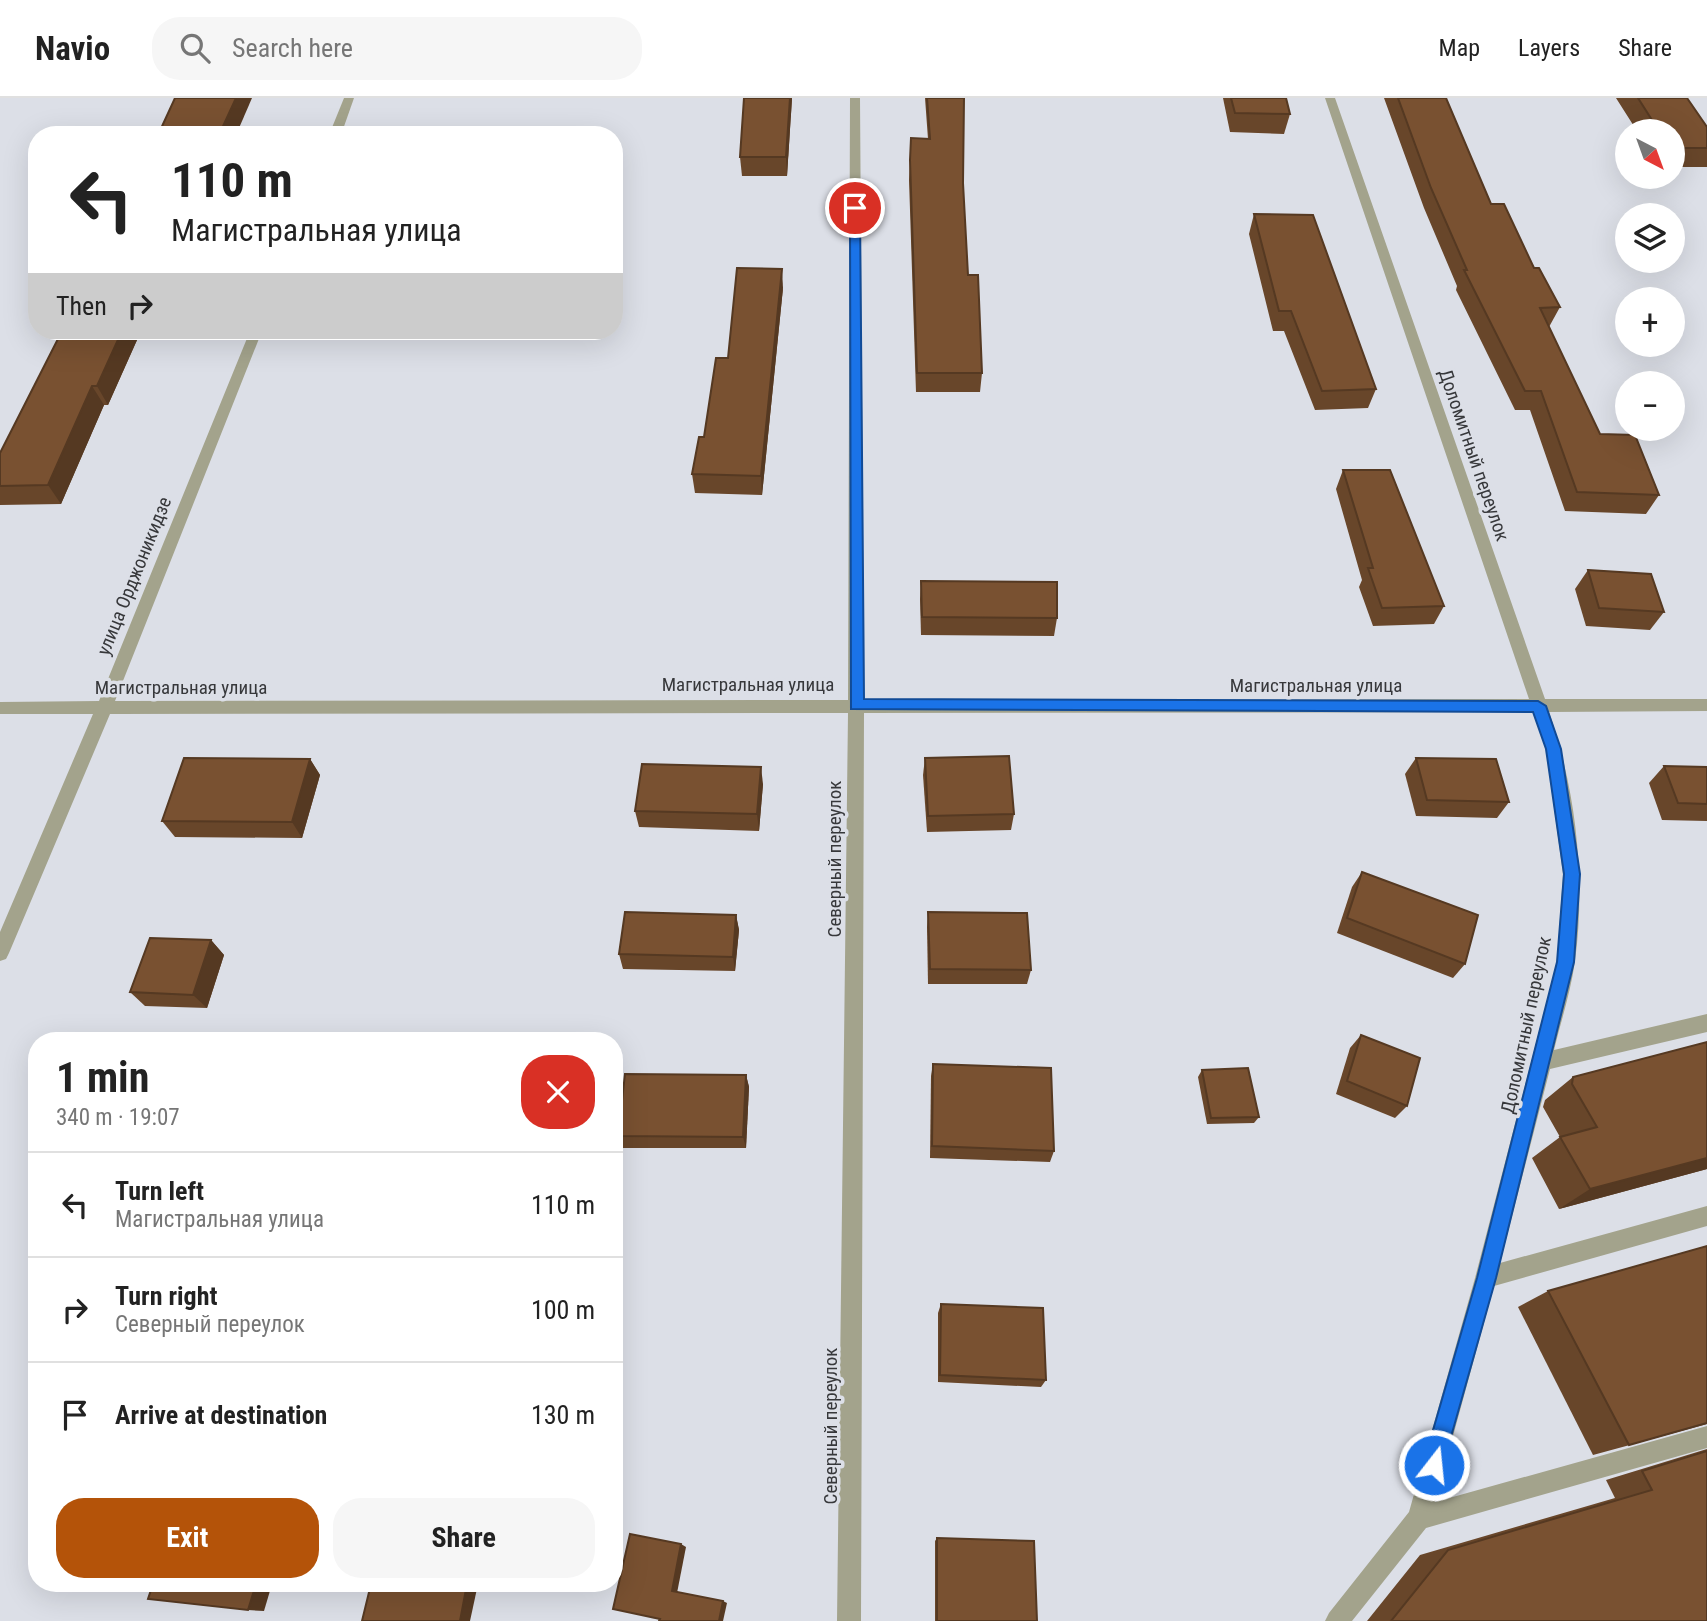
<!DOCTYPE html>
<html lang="en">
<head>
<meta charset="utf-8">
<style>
	:root { --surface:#fff; --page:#f6f6f6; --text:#222; --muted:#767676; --line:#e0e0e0; --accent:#b45309 }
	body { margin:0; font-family:"Roboto Condensed",sans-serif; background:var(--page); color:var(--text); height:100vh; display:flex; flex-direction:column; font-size:26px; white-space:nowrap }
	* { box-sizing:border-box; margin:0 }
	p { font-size:23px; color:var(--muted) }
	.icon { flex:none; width:38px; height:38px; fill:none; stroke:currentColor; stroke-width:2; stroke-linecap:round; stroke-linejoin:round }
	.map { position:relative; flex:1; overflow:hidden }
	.drawer { position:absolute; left:28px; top:934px; width:595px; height:560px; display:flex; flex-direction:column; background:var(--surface); border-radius:28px; box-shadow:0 7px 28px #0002 }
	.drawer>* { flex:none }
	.guide { position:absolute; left:28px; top:28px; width:595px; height:214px; border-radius:28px; box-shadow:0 7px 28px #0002; background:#fff; color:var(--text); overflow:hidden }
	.needle { width:46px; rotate:139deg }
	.tools { position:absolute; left:1615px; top:21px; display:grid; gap:14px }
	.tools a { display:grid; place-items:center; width:70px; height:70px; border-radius:50%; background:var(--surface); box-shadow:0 7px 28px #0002; font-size:35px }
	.pin { position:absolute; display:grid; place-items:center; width:60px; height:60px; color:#fff; margin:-30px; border:4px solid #fff; border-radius:50%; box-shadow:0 2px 7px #0007 }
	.me { position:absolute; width:77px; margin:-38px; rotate:16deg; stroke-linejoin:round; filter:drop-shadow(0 0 5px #0008) }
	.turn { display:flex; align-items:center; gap:24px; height:147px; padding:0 28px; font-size:32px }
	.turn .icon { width:91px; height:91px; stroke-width:2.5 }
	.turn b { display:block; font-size:49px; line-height:60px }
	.then { display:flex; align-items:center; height:66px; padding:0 28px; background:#0003; gap:14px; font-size:26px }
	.round { display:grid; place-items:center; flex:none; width:74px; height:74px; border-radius:28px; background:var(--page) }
	.head { display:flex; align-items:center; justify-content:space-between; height:119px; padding:0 28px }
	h1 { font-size:42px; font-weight:700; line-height:52px }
	.cta { display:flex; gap:14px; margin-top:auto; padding:14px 28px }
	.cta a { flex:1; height:80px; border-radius:28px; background:var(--accent); color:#fff; font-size:28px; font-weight:700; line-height:80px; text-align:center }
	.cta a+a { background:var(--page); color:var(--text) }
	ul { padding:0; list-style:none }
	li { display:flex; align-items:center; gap:21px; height:105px; padding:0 28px; border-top:2px solid var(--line) }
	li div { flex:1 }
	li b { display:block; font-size:26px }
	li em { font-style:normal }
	header { display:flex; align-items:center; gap:42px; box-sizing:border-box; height:98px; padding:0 35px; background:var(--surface); border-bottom:2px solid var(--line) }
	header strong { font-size:33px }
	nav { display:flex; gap:38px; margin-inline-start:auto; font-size:24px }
	.search { width:490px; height:63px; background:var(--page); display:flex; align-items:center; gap:18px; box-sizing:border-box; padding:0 24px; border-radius:28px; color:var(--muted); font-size:26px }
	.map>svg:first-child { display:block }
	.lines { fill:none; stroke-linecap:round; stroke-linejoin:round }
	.minor { fill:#a3a38c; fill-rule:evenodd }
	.wall { fill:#68462a }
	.shaded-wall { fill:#553922 }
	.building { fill:#795131; stroke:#553922; stroke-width:2 }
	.route { fill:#1a73e8; stroke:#114b97; stroke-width:2 }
	.labels { text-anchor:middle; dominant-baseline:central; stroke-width:7; stroke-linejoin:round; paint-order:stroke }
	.street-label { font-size:19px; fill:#37383b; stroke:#dcdfe7 }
</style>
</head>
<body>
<header>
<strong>Navio</strong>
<div class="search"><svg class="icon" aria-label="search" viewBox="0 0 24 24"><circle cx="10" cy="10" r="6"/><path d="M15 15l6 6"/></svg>Search here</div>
<nav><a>Map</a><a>Layers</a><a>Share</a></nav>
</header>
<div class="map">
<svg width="1707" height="1523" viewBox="0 0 1707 1523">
	<rect width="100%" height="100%" fill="#dcdfe7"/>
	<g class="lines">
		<g class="minor">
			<polygon points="344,0 354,0 341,37 329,37"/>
			<path d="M 850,0 L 860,0 L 864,602 L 1529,601 L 1325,0 L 1335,0 L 1545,601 L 1707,601 L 1707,613 L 1549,614 C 1576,692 1586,781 1575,863 C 1571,893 1561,923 1554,952 L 1707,916 L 1707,934 L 1550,971 L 1500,1165 L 1707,1108 L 1707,1128 L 1494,1188 L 1435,1404 L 1707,1328 L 1707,1350 L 1426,1430 L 1352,1523 L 1325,1523 L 1329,1515 L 1409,1414 L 1475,1180 L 1557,864 L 1563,776 L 1546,651 L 1533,614 L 864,615 L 861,1523 L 837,1523 L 848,615 L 110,616 L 9,855 L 6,861 L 0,863 L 0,834 L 93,616 L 0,616 L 0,604 L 99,603 L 250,233 L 262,233 L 115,603 L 848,602 Z"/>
		</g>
	</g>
	<g class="wall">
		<polygon points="792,0 787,78 742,78 740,59"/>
		<polygon points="925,0 964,0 963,85 968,177 982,275 980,294 916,294 909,82 911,40 928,41"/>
		<polygon points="1223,0 1286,0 1290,16 1284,36 1230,34"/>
		<polygon points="1384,0 1446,0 1491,106 1560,209 1549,229 1600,336 1659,397 1646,416 1565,413 1530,312 1515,312 1456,192 1457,188 1424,110"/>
		<polygon points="1616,0 1687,0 1707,29 1707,69 1673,69 1673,33 1637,33"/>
		<polygon points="1254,116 1376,291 1368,310 1315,312 1284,233 1273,233 1249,136"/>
		<polygon points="783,190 762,397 695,395 692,376 704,339"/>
		<polygon points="62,233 141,233 108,307 104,307 61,406 0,407 0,355"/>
		<polygon points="1343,372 1444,508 1434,526 1373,528 1359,489 1362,482 1336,391"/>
		<polygon points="1588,472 1664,514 1650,532 1586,528 1575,491"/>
		<polygon points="921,483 1057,520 1054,538 921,537 920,501"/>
		<polygon points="925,660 1014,716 1011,732 927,734 923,677"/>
		<polygon points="1416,660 1509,704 1497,720 1416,718 1405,676"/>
		<polygon points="310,661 320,677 302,740 175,739 162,723"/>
		<polygon points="1664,668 1707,669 1707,723 1662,722 1649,685"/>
		<polygon points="763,686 759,733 639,729 635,713"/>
		<polygon points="1362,774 1465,866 1453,880 1337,835 1352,789"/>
		<polygon points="928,814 1031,872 1027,886 928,886 927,829"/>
		<polygon points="736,817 739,832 735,873 623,871 619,856"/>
		<polygon points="211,842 224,857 207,910 145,908 130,894"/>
		<polygon points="1361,937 1407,1008 1395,1020 1336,996 1350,950"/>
		<polygon points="933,966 1054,1053 1050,1064 930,1060 931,978"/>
		<polygon points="1202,972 1259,1019 1254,1025 1207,1026 1198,979"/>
		<polygon points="746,977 749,989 746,1050 623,1050 618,1038"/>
		<polygon points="1573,979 1707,1071 1559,1111 1532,1060 1560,1039 1543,1009 1545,1002"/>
		<polygon points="1707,1148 1707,1326 1593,1357 1518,1209 1548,1193"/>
		<polygon points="941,1206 1046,1282 1041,1289 938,1284 938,1215"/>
		<polygon points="1707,1351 1707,1523 1367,1523 1420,1457 1615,1400 1606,1382"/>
		<polygon points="937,1440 1037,1523 935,1523 935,1443"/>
	</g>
	<g class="shaded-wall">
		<polygon points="236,0 252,0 236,37 219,37"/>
		<polygon points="790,0 792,0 787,78 786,59"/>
		<polygon points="782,171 783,190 762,397 761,378"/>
		<polygon points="122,233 141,233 108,307 97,288"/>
		<polygon points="92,288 104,307 61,406 48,387"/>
		<polygon points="310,661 320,677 302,740 292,724"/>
		<polygon points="761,669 763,686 759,733 757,716"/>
		<polygon points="736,817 739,832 735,873 733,859"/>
		<polygon points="211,842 224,857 207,910 193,897"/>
		<polygon points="746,977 749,989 746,1050 743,1039"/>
		<polygon points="1707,1060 1707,1071 1559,1111 1590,1091"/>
		<polygon points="681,1446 686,1449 677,1495 672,1493"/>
		<polygon points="256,1486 272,1486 264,1513 248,1512"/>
		<polygon points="467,1486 478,1486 470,1523 460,1523"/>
		<polygon points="723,1503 727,1505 723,1523 719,1523"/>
	</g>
	<g class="building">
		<polygon points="175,0 236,0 219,37 158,37"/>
		<polygon points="744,0 790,0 786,59 740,59"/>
		<polygon points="927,0 964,0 963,85 968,177 978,177 982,275 917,275 910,62 911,40 930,41"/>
		<polygon points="1231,0 1286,0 1290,16 1235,15"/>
		<polygon points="1398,0 1446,0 1491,106 1504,106 1534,170 1539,170 1560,209 1540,210 1600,336 1635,337 1659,397 1577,394 1541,293 1525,293 1464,172 1467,172 1431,90"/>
		<polygon points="1638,0 1687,0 1707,29 1707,50 1673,50 1673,33 1659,33"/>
		<polygon points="1254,116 1313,117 1376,291 1322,293 1291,213 1279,213"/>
		<polygon points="737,170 782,171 761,378 692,376 699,339 704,339 716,260 728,260"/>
		<polygon points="62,233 122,233 97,288 92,288 48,387 0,388 0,355"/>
		<polygon points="1343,372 1390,372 1444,508 1382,510 1368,470 1373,470"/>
		<polygon points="1588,472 1651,476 1664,514 1599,510"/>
		<polygon points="921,483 1057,484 1057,520 922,519"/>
		<polygon points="1009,658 1014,716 928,718 925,660"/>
		<polygon points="184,660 310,661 292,724 162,723"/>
		<polygon points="1416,660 1496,661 1509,704 1427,702"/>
		<polygon points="642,666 761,669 757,716 635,713"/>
		<polygon points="1664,668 1707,669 1707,706 1678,705"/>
		<polygon points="1362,774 1478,817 1465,866 1347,820"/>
		<polygon points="625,814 736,817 733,859 619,856"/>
		<polygon points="928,814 1027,815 1031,872 930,871"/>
		<polygon points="150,840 211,842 193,897 130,894"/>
		<polygon points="1361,937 1420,960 1407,1008 1347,983"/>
		<polygon points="1707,944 1707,1060 1590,1091 1560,1039 1597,1029 1572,986 1573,979"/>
		<polygon points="933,966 1051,970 1054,1053 932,1048"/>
		<polygon points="1248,970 1259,1019 1211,1020 1202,972"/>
		<polygon points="625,976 746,977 743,1039 618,1038"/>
		<polygon points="1707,1148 1707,1325 1629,1347 1548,1193"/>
		<polygon points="941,1206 1043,1210 1046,1282 940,1277"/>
		<polygon points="1707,1353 1707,1523 1391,1523 1448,1452 1652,1392 1642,1373"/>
		<polygon points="630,1436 681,1446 672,1493 723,1503 719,1523 659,1523 660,1521 613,1511"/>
		<polygon points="937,1440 1034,1443 1037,1523 937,1523"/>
		<polygon points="153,1486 256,1486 248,1512 148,1501"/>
		<polygon points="371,1486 467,1486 460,1523 362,1523"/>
	</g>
	<polygon class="route" points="855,107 860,110 864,601 1538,603 1546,608 1561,651 1580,776 1574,864 1496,1180 1441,1374 1434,1377 1426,1374 1423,1367 1477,1180 1557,864 1564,776 1546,651 1533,614 851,611 850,110"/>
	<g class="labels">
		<g class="street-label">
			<text transform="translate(1474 357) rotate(71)">Доломитный переулок</text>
			<text transform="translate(134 478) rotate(-68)">улица Орджоникидзе</text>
			<text x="748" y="586">Магистральная улица</text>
			<text x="1316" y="587">Магистральная улица</text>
			<text x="181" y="589">Магистральная улица</text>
			<text transform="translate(834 761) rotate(-90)">Северный переулок</text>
			<text transform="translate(1526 927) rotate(-78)">Доломитный переулок</text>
			<text transform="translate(830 1328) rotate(-90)">Северный переулок</text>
		</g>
	</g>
</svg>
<div class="tools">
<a><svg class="needle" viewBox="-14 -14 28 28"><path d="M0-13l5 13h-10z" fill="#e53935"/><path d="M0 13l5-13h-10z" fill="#767676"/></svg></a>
<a><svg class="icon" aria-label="layers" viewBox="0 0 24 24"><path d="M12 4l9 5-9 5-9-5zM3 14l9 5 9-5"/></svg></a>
<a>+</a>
<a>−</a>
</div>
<div class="pin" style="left:855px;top:110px;background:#d93025"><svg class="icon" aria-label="arrive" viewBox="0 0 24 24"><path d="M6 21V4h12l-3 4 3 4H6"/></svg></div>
<svg class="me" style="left:1434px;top:1367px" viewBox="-20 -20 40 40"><circle r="17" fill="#1a73e8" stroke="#fff" stroke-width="3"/><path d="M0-11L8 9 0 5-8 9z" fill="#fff"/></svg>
<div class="guide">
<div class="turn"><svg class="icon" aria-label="left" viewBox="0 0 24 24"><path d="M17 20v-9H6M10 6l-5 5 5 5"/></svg><div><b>110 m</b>Магистральная улица</div></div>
<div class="then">Then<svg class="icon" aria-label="right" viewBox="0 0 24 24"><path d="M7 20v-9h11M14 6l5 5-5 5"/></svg></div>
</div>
<section class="drawer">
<div class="head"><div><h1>1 min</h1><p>340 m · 19:07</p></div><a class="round" style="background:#d93025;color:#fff"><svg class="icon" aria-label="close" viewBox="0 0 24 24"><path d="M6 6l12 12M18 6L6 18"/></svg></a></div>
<ul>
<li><svg class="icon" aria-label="left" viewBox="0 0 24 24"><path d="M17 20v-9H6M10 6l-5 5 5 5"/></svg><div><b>Turn left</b><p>Магистральная улица</p></div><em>110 m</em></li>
<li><svg class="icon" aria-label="right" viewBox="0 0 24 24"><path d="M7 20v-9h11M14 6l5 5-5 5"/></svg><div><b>Turn right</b><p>Северный переулок</p></div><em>100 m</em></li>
<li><svg class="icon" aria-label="arrive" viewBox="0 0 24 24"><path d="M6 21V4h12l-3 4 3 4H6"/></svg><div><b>Arrive at destination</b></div><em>130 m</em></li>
</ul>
<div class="cta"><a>Exit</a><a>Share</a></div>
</section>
</div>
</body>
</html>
